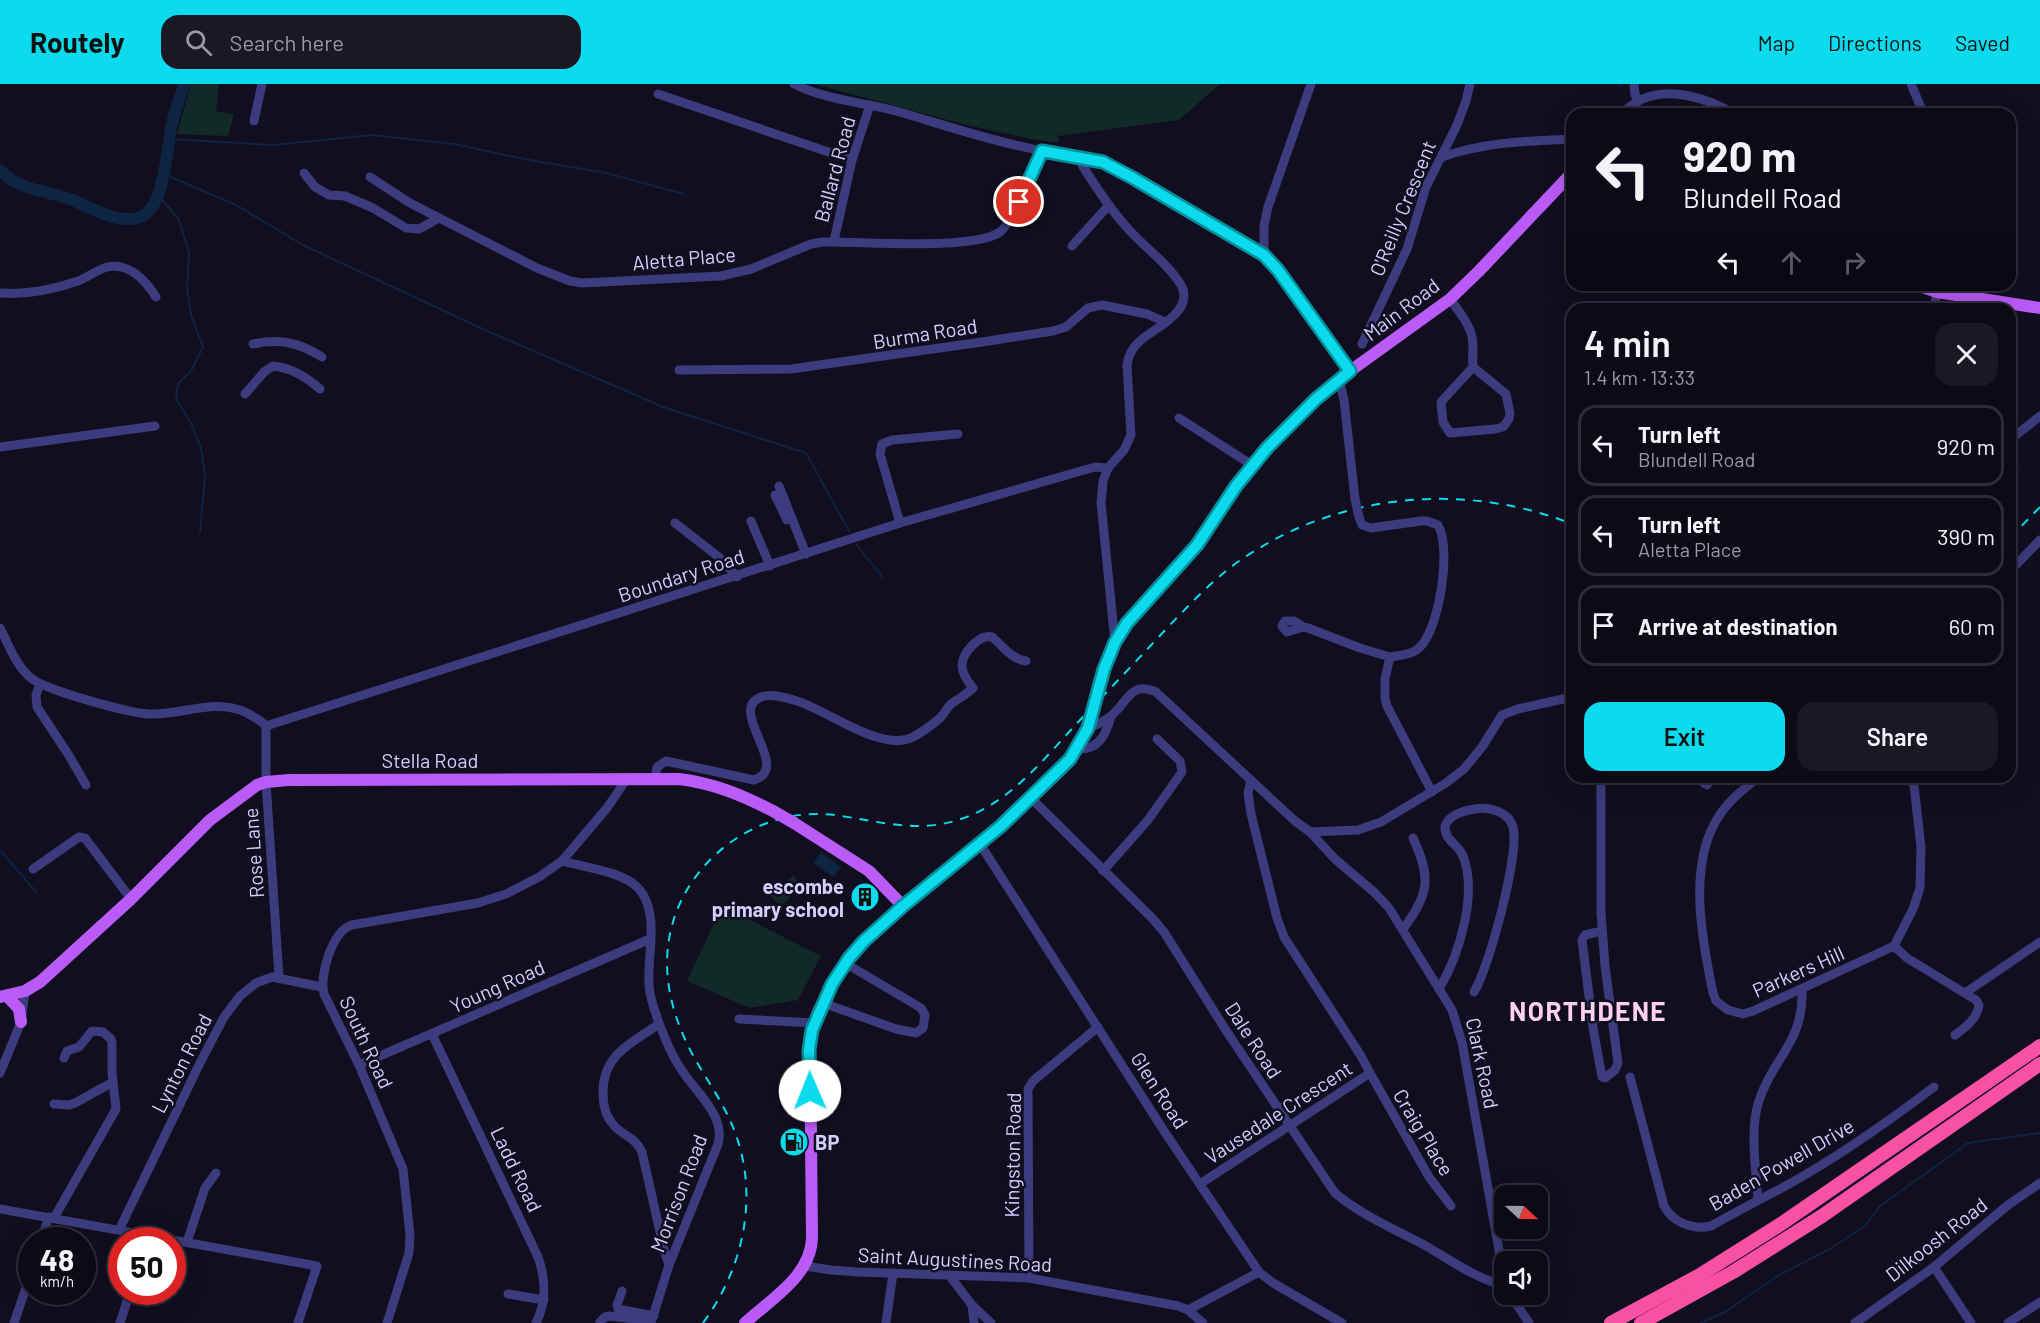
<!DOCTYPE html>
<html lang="en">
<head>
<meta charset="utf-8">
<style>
	:root { --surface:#0d0a18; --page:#1b1825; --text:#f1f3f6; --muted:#9a9aa2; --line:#2d2b37; --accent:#0bdbed }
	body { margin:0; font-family:Barlow,sans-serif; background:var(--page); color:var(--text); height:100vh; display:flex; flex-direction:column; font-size:22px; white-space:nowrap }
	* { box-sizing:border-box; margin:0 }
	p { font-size:20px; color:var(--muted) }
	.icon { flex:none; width:33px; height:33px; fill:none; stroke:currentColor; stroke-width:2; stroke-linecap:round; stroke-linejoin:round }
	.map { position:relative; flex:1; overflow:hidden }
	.panel { position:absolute; left:1566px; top:219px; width:450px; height:480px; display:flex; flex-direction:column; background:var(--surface); border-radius:18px; box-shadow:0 6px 24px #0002,0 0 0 2px var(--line) }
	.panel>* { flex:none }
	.guide { position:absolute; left:1566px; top:24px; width:450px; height:183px; border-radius:18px; box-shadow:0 6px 24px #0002,0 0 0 2px var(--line); background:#0d0a18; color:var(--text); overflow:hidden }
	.needle { width:39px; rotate:112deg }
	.tools { position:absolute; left:1494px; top:1101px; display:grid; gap:12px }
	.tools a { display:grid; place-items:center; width:54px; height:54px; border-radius:12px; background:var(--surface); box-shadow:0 6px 24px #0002,0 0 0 2px var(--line); font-size:30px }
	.speed { position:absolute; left:18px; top:1143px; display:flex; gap:12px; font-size:30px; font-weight:700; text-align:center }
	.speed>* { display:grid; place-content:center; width:78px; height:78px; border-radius:50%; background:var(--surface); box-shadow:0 6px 24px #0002,0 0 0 2px var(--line); line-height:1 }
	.speed small { font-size:15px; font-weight:400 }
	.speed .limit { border:9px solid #d22; background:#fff; color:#111 }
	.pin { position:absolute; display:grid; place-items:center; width:51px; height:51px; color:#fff; margin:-26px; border:3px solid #fff; border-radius:50%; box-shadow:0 2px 6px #0007 }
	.me { position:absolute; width:66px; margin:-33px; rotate:359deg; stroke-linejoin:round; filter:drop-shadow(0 0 4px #0008) }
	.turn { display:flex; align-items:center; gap:21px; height:126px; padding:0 18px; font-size:27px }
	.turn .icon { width:78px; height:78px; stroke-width:2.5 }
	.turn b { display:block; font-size:42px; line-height:51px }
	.lanes { display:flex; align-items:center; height:57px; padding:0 18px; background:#0003; justify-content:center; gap:30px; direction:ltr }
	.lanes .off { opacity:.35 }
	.round { display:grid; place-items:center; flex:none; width:63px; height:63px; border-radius:18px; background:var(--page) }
	.overview { display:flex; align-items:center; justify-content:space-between; height:102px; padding:0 18px }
	h1 { font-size:36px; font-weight:600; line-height:45px }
	.cta { display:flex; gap:12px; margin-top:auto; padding:12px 18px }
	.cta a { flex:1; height:69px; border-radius:18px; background:var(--accent); color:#111; font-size:24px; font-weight:600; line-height:69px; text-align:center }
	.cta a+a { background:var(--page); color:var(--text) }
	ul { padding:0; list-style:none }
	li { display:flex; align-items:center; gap:18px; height:81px; margin:0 12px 9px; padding:0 6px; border:3px solid var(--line); border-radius:18px }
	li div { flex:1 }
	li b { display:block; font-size:22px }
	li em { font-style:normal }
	header { display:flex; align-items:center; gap:36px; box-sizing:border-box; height:84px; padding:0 30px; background:var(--accent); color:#111 }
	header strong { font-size:28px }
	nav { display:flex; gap:33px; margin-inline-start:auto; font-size:21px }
	.search { width:420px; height:54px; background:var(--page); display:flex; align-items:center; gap:15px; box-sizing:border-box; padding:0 21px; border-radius:18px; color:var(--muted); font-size:22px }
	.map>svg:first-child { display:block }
	.green { fill:#112a28 }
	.water { fill:#0e2443 }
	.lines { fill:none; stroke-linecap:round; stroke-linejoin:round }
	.stream { stroke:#0e2443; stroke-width:2 }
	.river { stroke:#0e2443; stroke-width:12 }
	.minor { stroke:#3c3b7d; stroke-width:9 }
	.major { stroke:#ba5bf8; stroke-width:12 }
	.highway { stroke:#f750a4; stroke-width:14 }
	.rail { stroke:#0bdbed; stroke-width:2; stroke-dasharray:9 8; stroke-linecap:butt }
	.minor-bridge { stroke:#3c3b7d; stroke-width:9 }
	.major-bridge { stroke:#ba5bf8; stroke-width:12 }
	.route-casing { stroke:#078e9a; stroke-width:15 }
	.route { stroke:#0bdbed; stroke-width:10 }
	.labels { text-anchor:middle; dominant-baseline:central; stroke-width:5; stroke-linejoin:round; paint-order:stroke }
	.street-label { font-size:20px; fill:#d3cffd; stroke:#110e20 }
	.poi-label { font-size:20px; font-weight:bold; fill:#d3cffd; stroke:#110e20; text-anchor:end }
	.district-label { font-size:26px; font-weight:bold; letter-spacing:1.5px; fill:#fdd1ee; stroke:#110e20 }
</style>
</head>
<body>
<header>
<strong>Routely</strong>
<div class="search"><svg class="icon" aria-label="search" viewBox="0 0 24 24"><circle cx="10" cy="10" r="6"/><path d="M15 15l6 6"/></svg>Search here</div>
<nav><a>Map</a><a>Directions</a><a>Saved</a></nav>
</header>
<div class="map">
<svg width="2040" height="1239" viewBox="0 0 2040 1239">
	<rect width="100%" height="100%" fill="#110e20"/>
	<g class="green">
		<polygon points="191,0 219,0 216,27 234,30 228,52 177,50"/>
		<polygon points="814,0 1220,0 1179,36 1058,52 1059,59 1031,55 963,40"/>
		<polygon points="793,792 802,803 780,822 770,811"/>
		<polygon points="722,822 821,872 798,916 750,924 687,897"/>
	</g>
	<polygon class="water" points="821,768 841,783 834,793 813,779"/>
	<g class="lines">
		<g class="stream">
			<polyline points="1620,0 1621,2"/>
			<polyline points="169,55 273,61 372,51 454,60 524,75 606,89 684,110"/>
			<polyline points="164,90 236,121 303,161 485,246 663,323 806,369 849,447"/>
			<polyline points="157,109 179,136 189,169 187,205 191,231 203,263 191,287 178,300 176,315 191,339 201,364 205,393 200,448"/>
			<polyline points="856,460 883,494"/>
			<polyline points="0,766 36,808"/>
			<polyline points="1701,1239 1725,1228 1779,1191 1828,1166 1865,1142 1880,1122 1968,1059 2040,1049"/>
		</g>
		<path class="river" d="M 0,86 C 20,108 49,106 75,117 C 92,125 122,141 141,133 C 164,123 167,67 171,44 C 174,29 180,15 184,0"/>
		<g class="minor">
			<path d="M 794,0 C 826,16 862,18 896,27 C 941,40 984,55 1029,64 C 1058,71 1088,70 1114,84 L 1264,172 L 1278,186 L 1350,287"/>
			<polyline points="1634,0 1635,11 1639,17"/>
			<polyline points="1911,0 1922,26"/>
			<polyline points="658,10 852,76"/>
			<path d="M 1621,30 C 1627,25 1633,20 1640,16 C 1669,2 1708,14 1734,30"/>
			<polyline points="254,37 262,0"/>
			<path d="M 1082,73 L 1082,81 C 1097,105 1112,128 1131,148 C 1147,165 1169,181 1181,201 C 1186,209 1184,220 1178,227 C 1162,248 1131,251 1127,281 L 1131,351 L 1124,366 L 1108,384 L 1103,397 L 1101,419 L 1115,558"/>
			<path d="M 1442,73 C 1484,58 1528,57 1572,55"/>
			<polyline points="304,89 315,103 329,111 345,112 373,124 406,144 419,145 439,134"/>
			<path d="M 370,93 L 410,119 L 537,184 L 570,197 L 582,199 L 721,192 L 751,185 L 811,160 L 823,158 C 860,157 973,167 1000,148 C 1013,138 1036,84 1042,67"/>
			<polyline points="834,157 852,76 870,21"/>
			<polyline points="1072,162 1109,121"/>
			<polyline points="1264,172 1264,142 1268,123 1311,0"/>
			<path d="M 0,209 C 27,211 52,206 78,197 C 88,193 97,186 107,183 C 129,178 146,197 156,213"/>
			<path d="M 1450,215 C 1458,226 1469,239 1472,253 C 1474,263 1472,273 1473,283 L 1441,318 L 1443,338 L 1450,349 L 1495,345 L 1503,343 L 1509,335 L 1510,329 L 1506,310 L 1473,283"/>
			<polyline points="1934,225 1937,208"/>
			<path d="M 253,260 C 280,254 300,259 322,273"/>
			<polyline points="1362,260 1407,165 1426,103 1457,41 1466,17 1470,0"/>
			<polyline points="679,286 791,285 982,258 1053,247 1066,243 1088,224 1102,221 1147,230 1165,238"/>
			<polyline points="1339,295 1344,316 1355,415"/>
			<path d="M 245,310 L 264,288 L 273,282 C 292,284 306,293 320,305"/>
			<polyline points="1179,334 1252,381"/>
			<polyline points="2010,356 2040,332"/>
			<polyline points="2010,361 2014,386 2010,397"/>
			<polyline points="0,363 155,342"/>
			<polyline points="779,402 806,470"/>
			<polyline points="775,411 787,436"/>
			<path d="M 1359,433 L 1362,441 L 1371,444 L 1421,437 L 1427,437 L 1438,441 C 1452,465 1439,543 1421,562 C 1413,571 1401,571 1390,573 L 1385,595 L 1385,615 L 1387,622 L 1432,708"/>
			<polyline points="751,437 770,482"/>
			<polyline points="675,439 720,474 737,493"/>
			<polyline points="900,439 880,370 882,360 892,356 958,350"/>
			<polyline points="2010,487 2040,456"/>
			<polyline points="1303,543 1294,537 1285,537 1282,542 1287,548 1303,543 1308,544 1360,564 1390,573"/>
			<path d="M 0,544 C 9,561 16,582 31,594 C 45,606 134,631 153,630 C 185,630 216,614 247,629 C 254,633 261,636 266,642"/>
			<polyline points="40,600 36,611 37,623 68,670 86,701"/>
			<polyline points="266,642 900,439 1095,383 1108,384"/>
			<polyline points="266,642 266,698 279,893"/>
			<path d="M 1088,644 C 1096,641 1103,638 1110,633 C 1127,620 1130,596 1156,608 L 1295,737 L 1310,748 L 1358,746 L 1381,738 L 1446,699 L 1464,685 L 1482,663 L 1502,631 L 1518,625 L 1572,613"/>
			<path d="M 1077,665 C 1099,666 1106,651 1111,632"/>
			<polyline points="1601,693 1601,829 1605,882 1618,979 1615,986 1605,994 1602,993 1593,944 1582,856 1585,851 1602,847"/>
			<polyline points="1706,693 1704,699 1707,701 1711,693"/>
			<path d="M 1759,693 C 1745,704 1729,716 1719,732 C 1687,780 1702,856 1713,909 L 1716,917 L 1728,926 L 1743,930 L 1753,927 L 1894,862 L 1913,825 L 1920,804 L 1921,763 L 1913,693"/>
			<path d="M 655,695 L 657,683 L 666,677 L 754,696 C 793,684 726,626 761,613 C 772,609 787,614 797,617 C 829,627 882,669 913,653 C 922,648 932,641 940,634 C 944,630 947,624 951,620 C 959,614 966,611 973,604 C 968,598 962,590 962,582 C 962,569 979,550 992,553 C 1003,562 1011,575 1026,577"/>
			<path d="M 1031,714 L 1153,835 L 1164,848 L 1227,948 L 1335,1109 C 1361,1131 1396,1146 1426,1162 C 1448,1175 1480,1197 1504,1201"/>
			<polyline points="1310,748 1335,775 1375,809 1389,824 1452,926 1462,958 1504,1194"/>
			<polyline points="980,760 1166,1050 1259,1188 1273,1199 1342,1239"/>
			<path d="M 562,777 C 584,783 625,788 639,805 C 660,829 647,871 649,900 C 649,913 655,927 659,939 C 665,955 672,972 681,985 C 695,1008 726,1031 718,1060 L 669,1181 L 651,1239"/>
			<polyline points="33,785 79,753 85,754 131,815"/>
			<polyline points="1103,787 1148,736 1182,688 1180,677 1157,655"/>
			<path d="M 1403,845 C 1430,810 1431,793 1413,754"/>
			<path d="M 1894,862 L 1907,874 L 1976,916 L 1979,921 C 1977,935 1966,943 1955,951"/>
			<path d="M 1439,905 C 1459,872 1478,810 1463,772 C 1458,760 1444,756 1445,742 C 1450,730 1463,727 1475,725 C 1489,722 1509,728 1513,743 C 1520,769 1489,884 1474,908"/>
			<polyline points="1965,909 2040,858"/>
			<polyline points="823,919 896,945 916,949 923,944 925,931 921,924 845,879"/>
			<polyline points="739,935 814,939"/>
			<path d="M 659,940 C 632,959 603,970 603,1008 C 603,1018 605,1031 612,1039 C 621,1052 634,1051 642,1068 L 664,1166 L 669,1181"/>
			<path d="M 432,950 L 538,1173 C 546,1196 547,1217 536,1239"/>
			<polyline points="359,981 650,855"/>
			<polyline points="0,989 21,938 25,907"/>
			<polyline points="1370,989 1429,1093 1451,1122"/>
			<path d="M 1630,993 L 1664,1122 C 1673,1139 1693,1146 1711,1142 C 1734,1129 1757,1117 1780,1105 C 1834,1076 1885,1040 1934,1003"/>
			<polyline points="54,1020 69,1021 75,1019 113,998"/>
			<polyline points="1200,1100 1370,989 1361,972 1284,853 1277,834 1251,730 1248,709 1251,696"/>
			<path d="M 1758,1116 C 1756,1087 1750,1047 1758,1020 C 1771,975 1804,960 1802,906"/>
			<polyline points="0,1125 317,1182 298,1239"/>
			<polyline points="54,1134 116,1025 112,989 112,959 111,955 103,948 92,947 79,963 67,967 64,974"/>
			<polyline points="119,1146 200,979 224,933 240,912 256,899 272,893 322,903"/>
			<polyline points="41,1156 49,1133"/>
			<polyline points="187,1158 205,1104 216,1089"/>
			<polyline points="805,1182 831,1186 858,1188 1029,1194 1178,1222 1188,1226 1203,1239"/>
			<polyline points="1934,1183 1971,1239"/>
			<polyline points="949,1191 972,1221 991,1239"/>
			<polyline points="1029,1194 1028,1005 1033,997 1098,943"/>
			<polyline points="622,1207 617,1221 618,1225 654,1232"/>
			<polyline points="508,1210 544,1216"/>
			<polyline points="1510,1210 1529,1239"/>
			<polyline points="972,1221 974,1239"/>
			<polyline points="1188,1226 1259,1188"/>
			<polyline points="600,1238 605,1233 610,1232 649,1237"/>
			<polyline points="14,1239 32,1186"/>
			<polyline points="120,1239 130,1208"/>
			<path d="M 387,1239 L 409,1169 L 410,1151 L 403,1085 L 359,981 L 324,910 C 319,892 332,847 352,841 L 478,819 L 506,810 L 539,793 L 562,777 L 607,724 L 626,696"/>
			<polyline points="886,1239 893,1189"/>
			<polyline points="1855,1239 1934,1183 2008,1121 2040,1099"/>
			<polyline points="2008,1239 2040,1218"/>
		</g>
		<g class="major">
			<polyline points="1917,201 1937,208 2040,224"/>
			<polyline points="794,739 869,787 903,822"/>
			<polyline points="7,912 19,925 21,938"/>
			<path d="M 0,913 L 25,907 L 40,898 L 131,815 L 210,736 L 257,701 L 266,698 L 289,696 L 679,695 C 713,699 742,711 773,727"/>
			<path d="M 745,1239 C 771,1215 811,1192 812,1154 L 810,957 L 814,939 L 819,926 L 842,884 L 854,867 L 903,822 L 1001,742 L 1070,675 L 1088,644 L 1104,585 L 1115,558 L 1127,539 L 1197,461 L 1236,402 L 1267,364 L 1316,315 L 1339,295 L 1450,215 L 1479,187 L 1572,89"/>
		</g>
		<g class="highway">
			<polyline points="1611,1239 1700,1191 1781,1140 2040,962"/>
			<polyline points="1641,1239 1733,1188 1822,1132 2040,980"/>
		</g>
		<g class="rail">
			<polyline points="2010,454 2040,423"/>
			<path d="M 703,1239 C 747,1179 761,1102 729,1034 C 719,1013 706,994 695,975 C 667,925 656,870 681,817 C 709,759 772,723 835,731 C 878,737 918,750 961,735 C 1012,718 1046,672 1081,635 C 1111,604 1140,573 1169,542 C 1190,520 1211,498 1235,480 C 1332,410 1461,396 1572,440"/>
		</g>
		<polyline class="minor-bridge" points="1355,415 1359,433"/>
		<polyline class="major-bridge" points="773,727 794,739"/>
	</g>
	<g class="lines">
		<g class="route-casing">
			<polyline id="route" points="810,1007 809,966 812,946 832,900 849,874 864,857 903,822 1001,742 1070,675 1088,644 1104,585 1115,558 1127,539 1197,461 1236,402 1267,364 1316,315 1350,287 1278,186 1264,171 1133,94 1103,78 1042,67 1019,118"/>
		</g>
		<use href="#route" class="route"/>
	</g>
	<defs>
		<g id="building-disc" transform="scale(1.5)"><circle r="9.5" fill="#0bdbed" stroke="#110e20"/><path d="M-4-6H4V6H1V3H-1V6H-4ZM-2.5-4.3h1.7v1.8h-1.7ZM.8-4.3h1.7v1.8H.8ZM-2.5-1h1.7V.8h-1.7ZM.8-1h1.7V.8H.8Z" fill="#111"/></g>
		<g id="fuel-disc" transform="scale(1.5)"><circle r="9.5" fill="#0bdbed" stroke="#110e20"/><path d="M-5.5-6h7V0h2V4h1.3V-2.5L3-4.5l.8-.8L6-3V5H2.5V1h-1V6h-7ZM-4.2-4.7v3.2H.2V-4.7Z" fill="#111"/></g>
	</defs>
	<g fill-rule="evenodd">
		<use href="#building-disc" x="865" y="813"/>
		<use href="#fuel-disc" x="794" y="1058"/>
	</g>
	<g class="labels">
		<g class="street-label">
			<text transform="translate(834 85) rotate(-75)">Ballard Road</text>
			<text transform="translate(1402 124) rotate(-68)">O'Reilly Crescent</text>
			<text transform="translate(684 174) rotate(-5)">Aletta Place</text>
			<text transform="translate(1401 225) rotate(-37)">Main Road</text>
			<text transform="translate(925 249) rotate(-9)">Burma Road</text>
			<text transform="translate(681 491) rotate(-18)">Boundary Road</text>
			<text x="430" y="676">Stella Road</text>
			<text transform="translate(253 769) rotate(-94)">Rose Lane</text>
			<text transform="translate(1798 887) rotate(-24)">Parkers Hill</text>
			<text transform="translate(497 902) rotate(-24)">Young Road</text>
			<text transform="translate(1254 956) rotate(57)">Dale Road</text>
			<text transform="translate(367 958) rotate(65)">South Road</text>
			<text transform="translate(181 979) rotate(-63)">Lynton Road</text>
			<text transform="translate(1483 979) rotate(78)">Clark Road</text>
			<text transform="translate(1160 1006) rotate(57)">Glen Road</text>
			<text transform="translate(1278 1028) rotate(-33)">Vausedale Crescent</text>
			<text transform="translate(1424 1048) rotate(59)">Craig Place</text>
			<text transform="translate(1012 1071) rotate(-89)">Kingston Road</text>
			<text transform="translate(1781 1080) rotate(-30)">Baden Powell Drive</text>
			<text transform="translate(517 1085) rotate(64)">Ladd Road</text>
			<text transform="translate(678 1109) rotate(-69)">Morrison Road</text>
			<text transform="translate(1936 1155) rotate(-38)">Dilkoosh Road</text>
			<text transform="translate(955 1175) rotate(3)">Saint Augustines Road</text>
		</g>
		<g class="poi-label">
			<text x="844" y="802">escombe<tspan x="844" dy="23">primary school</tspan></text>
			<text x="815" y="1058" text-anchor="start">BP</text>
		</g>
		<g class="district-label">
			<text x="1588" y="926">NORTHDENE</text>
		</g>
	</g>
</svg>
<div class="tools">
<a><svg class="needle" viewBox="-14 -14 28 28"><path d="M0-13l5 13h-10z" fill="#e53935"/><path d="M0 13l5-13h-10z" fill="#9a9aa2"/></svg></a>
<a><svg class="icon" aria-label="sound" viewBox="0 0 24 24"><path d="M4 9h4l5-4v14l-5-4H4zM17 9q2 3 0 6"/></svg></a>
</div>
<div class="speed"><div>48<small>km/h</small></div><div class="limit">50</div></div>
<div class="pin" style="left:1019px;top:118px;background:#d93025"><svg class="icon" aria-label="arrive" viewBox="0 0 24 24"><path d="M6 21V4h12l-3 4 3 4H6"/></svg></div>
<svg class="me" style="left:810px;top:1007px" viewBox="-20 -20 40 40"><circle r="19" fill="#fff"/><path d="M0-13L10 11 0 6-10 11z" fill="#0bdbed"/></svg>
<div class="guide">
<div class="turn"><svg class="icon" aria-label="left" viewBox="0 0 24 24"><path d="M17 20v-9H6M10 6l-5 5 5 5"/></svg><div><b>920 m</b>Blundell Road</div></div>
<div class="lanes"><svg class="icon" aria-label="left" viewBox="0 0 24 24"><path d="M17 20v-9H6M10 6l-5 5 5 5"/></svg><svg class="icon off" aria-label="ahead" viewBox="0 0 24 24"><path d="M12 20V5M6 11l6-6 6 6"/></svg><svg class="icon off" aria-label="right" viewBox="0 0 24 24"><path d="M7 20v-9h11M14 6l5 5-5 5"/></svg></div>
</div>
<section class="panel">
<div class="overview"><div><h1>4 min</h1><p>1.4 km · 13:33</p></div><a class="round"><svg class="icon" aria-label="close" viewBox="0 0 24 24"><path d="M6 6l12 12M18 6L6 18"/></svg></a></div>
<ul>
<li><svg class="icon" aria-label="left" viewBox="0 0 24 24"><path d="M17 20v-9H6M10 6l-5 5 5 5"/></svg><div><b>Turn left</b><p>Blundell Road</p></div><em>920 m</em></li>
<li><svg class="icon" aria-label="left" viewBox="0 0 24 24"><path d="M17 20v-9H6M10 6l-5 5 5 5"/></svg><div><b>Turn left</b><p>Aletta Place</p></div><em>390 m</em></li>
<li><svg class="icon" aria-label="arrive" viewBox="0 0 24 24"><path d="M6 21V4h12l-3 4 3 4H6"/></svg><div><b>Arrive at destination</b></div><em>60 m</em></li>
</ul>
<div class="cta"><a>Exit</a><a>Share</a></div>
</section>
</div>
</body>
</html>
